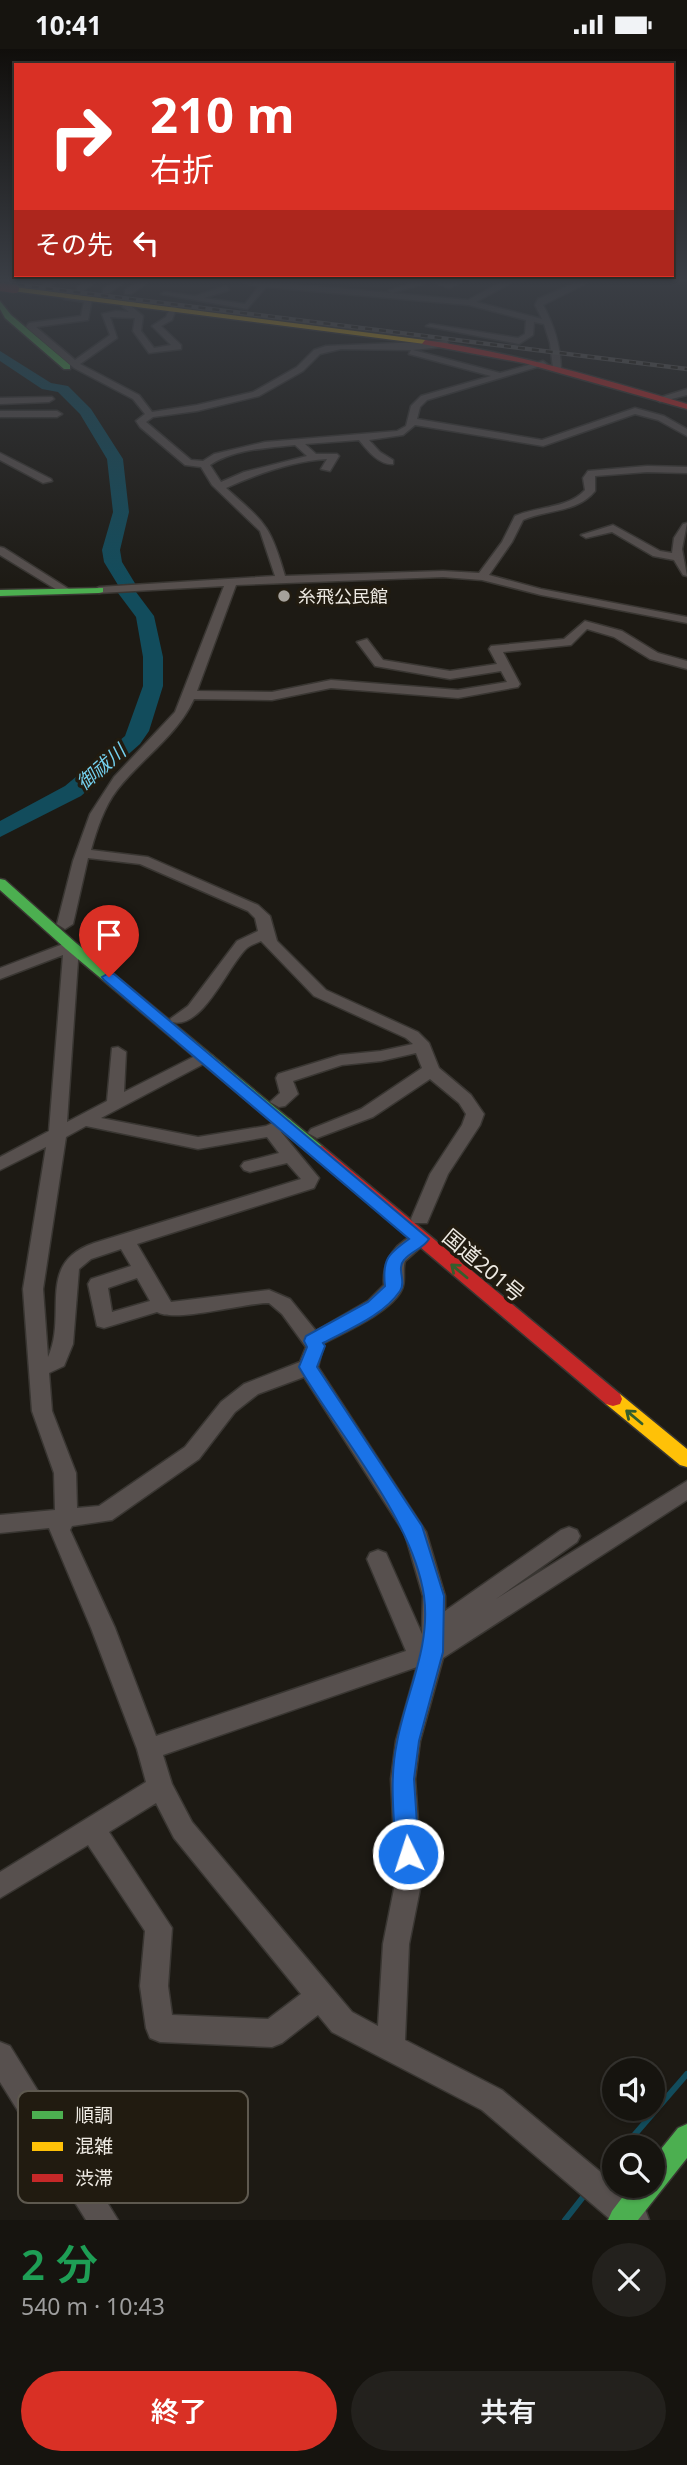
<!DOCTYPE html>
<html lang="ja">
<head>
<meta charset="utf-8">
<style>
	:root { --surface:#16140f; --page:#23211d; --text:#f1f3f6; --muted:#9e9e9e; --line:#35332f; --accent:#d93025 }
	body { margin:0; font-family:"Noto Sans","Noto Sans JP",sans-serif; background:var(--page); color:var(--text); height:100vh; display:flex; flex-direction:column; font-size:26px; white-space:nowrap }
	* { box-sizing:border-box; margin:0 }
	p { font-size:23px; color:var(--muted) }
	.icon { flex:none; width:38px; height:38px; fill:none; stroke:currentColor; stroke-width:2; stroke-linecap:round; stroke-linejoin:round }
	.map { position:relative; height:2171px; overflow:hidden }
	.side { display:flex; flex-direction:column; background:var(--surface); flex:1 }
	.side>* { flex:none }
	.guide { position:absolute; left:14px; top:14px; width:660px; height:214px; border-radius:0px; box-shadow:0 2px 5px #0004,0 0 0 2px var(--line); background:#d93025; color:#fff; overflow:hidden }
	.tools { position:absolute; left:602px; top:2009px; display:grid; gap:14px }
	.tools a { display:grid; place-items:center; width:63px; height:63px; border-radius:50%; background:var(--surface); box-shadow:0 2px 5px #0004,0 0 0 2px var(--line); font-size:35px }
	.pin { position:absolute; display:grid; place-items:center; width:60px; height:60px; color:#fff; margin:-72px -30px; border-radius:50% 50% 50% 0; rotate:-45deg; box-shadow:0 0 7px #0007 }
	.pin .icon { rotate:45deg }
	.me { position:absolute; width:77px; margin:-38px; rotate:356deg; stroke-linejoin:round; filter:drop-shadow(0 0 5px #0008) }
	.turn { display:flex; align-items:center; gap:24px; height:147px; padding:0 21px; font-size:32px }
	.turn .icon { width:91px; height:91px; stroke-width:2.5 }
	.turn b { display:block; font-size:49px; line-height:60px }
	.then { display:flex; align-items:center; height:66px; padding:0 21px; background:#0003; gap:14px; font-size:26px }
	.round { display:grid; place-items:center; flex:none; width:74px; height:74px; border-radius:37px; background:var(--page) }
	.overview { display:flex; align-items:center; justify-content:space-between; height:119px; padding:0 21px }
	h1 { font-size:42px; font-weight:600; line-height:52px; color:#1e9e55 }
	.cta { display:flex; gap:14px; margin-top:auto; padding:14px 21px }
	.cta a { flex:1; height:80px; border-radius:42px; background:var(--accent); color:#fff; font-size:28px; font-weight:600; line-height:80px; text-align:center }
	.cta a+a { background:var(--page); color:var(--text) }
	.status { display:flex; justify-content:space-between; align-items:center; height:49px; padding:0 35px; background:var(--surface); direction:ltr }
	.status svg { height:19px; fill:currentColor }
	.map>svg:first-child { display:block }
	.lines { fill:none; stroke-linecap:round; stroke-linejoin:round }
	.stream { stroke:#124c5c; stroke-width:6 }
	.river { fill:#124c5c; fill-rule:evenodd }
	.street-casing { stroke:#393632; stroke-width:3 }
	.fast-casing { stroke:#393632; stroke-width:3 }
	.slow-casing { stroke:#393632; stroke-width:3 }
	.jam-casing { stroke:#393632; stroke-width:3 }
	.street { fill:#57504e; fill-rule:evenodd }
	.fast { fill:#4caf50; fill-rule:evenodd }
	.slow { fill:#ffc107; fill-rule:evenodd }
	.jam { fill:#c62828; fill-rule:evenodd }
	.rail-casing { stroke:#5e5a56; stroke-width:4.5 }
	.rail { stroke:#211b10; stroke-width:2.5; stroke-dasharray:7; stroke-linecap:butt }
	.jam-bridge-casing { stroke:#393632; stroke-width:10; stroke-linecap:butt }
	.jam-bridge { stroke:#c62828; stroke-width:8 }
	.oneway { stroke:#345e2d }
	.route { fill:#1a73e8; stroke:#114b97; stroke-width:2 }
	.poi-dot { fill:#a5a19b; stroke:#211b10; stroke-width:2.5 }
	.labels { text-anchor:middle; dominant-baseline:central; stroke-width:7; stroke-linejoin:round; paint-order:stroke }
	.far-poi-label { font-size:18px; fill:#eeeae3; stroke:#211b10; text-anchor:start }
	.far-water-label { font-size:19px; font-style:italic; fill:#75d2f0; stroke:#211b10 }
	.street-label { font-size:21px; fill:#eeeae3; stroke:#211b10 }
	.key { fill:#211b10; stroke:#5e594f; stroke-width:2 }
	.key-label { font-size:19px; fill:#eeeae3 }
</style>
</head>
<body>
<div class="status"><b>10:41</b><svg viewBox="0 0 49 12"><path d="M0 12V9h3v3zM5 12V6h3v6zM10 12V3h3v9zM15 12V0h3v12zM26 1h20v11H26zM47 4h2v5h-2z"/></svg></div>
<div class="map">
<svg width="687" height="2171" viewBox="0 0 687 2171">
	<rect width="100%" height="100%" fill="#1d1a14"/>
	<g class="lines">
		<g class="stream">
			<polyline points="624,2098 687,2025"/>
			<polyline points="599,2128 614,2110"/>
			<polyline points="565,2171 587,2143"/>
		</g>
		<polygon class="river" points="0,302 51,334 68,337 91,360 123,410 129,463 120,501 122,513 136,536 136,543 154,567 163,608 163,637 149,682 140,695 81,747 0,788 0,772 65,737 125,687 143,637 143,608 136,568 118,544 118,536 104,513 102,501 113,463 107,410 80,365 58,343 42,340 0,312"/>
		<g class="street-casing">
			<g id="street">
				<polygon points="45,234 55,234 43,244 37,244 37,240"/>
				<polygon points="84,234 94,234 83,242 77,242 77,238"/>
				<polygon points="113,234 123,234 109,244 103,244 103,240"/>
				<polygon points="137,234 147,234 131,245 125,245 125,241"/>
				<path d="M 245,234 L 280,234 L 468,251 L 500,234 L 511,234 L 476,253 L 542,270 L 535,256 L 538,250 L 575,234 L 587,234 L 543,256 C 554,276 560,295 561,319 L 557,322 L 553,319 L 550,294 L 544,275 L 534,273 L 533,286 L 519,295 L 426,277 L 430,275 L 518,289 L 525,285 L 526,271 L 469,256 L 266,238 L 247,260 L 161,245 L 165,243 L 195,247 L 226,237 L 229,241 L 204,249 L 245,255 L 259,237 Z"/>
				<polygon points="411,234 426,234 392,244 388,242"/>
				<polygon points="436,234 460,234 449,239"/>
				<path d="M 67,246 L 92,250 L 88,271 L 36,278 L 75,311 L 110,286 L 102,265 L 116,262 L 129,263 L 122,257 L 131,251 L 135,253 L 131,257 L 143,267 L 141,282 L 154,299 L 171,296 L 152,277 L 166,268 L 171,257 L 177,257 L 172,271 L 161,277 L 181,296 L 181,300 L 149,304 L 133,282 L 135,269 L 110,268 L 117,289 L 80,315 L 139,346 L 152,363 L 197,356 L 253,343 L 297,318 L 314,301 L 326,297 L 447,292 L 450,297 L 413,301 L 500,324 L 543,312 L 547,315 L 427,351 L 420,358 L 417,370 L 542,391 L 635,359 L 664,367 L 687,380 L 687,387 L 658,371 L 635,365 L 543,397 L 415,376 L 403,386 L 369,391 L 380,403 L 393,411 L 393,415 C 379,416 368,402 359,391 L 305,395 L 316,405 L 337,405 L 339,407 L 330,422 L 321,420 L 327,410 C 293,412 257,425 226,439 C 265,474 270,475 285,527 L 443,522 L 479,524 L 502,493 L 515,467 C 538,457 567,460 585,441 L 583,429 L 588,422 L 647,417 L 687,418 L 687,424 L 647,423 L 595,427 L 595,442 C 577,464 548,460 523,471 L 512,493 L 489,526 L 541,540 L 687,568 L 687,574 L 541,546 L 482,531 L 443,528 L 236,536 L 197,642 L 272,643 L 331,631 L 458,641 L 507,633 L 501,622 L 450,630 L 375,617 L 357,593 L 367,590 L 383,611 L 450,622 L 497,615 L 489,600 L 491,597 L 564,590 L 585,572 L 622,582 L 658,604 L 687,612 L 687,620 L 650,610 L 614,588 L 587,580 L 571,596 L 503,603 L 520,635 L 518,638 L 458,649 L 331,639 L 272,651 L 194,650 C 177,687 142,709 117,741 C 104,758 97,780 91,801 L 148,808 L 258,856 L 270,867 L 277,892 L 326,941 L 418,983 L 429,994 L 439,1019 L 471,1046 L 484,1065 L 480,1076 L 448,1125 L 427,1174 L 413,1174 L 411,1170 L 430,1125 L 462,1076 L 466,1065 L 459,1054 L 430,1030 L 373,1068 L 317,1089 L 308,1084 L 311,1080 L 361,1060 L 422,1019 L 416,1004 L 381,1012 L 342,1016 L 293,1032 L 298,1045 L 285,1057 L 279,1058 L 270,1053 L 280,1044 L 276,1029 L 278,1025 L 340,1006 L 381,1002 L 413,995 L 406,989 L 314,947 L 261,892 C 257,894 250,896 247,899 C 228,916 203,981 172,973 L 170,970 L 188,957 L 237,892 L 258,882 L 255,869 L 248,862 L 140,815 L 88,809 L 73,875 L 65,880 L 57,875 L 73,812 L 90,765 L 114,728 L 175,663 L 224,537 L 99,544 L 93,541 L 99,538 L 275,527 L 260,482 L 212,436 L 201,418 L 185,416 L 140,378 L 136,372 L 145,365 L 133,350 L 74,319 L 26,278 L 29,274 L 81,267 L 84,253 L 64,250 ZM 341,300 L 411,301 L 409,305 L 491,327 L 421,347 L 411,357 L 406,377 L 397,382 L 265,393 L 214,405 L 203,412 L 191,411 L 146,373 L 153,368 L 197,362 L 259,347 L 303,322 L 320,305 ZM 295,396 L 307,407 L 244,423 L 221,433 L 210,416 C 234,400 267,399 295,396 Z"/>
				<polygon points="687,340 687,346 660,353 655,350"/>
				<polygon points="52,348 54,350 49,353 0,355 0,349"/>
				<polygon points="0,362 57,362 62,365 57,368 0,368"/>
				<polygon points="0,404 51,430 52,432 43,434 0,411"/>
				<polygon points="687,474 682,500 687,527 683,526 674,511 653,507 612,483 586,489 581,486 613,476 660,502 672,504 674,489 683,475"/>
				<polygon points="0,498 4,499 72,542 62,544 0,506"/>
				<path d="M 71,892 L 79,897 L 67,1073 L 107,1052 L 112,999 L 118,998 L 126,1003 L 124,1043 L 205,1002 L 213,1007 L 211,1011 L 101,1069 L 198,1088 L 266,1077 L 284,1069 L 290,1070 L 293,1074 L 281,1083 L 319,1129 L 314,1139 L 137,1195 L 171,1253 L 269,1241 L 290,1250 L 316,1282 L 368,1252 L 384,1236 C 382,1211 396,1191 421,1184 L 428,1186 L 430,1190 L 405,1212 C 402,1221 406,1232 402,1240 C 393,1262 345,1283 324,1294 L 318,1318 L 426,1483 L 445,1547 L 445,1562 L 561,1481 L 569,1478 L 577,1481 L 580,1487 L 577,1493 L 496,1550 L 687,1432 L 687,1451 L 443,1609 L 420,1692 L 415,1730 L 422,1830 L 409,1895 L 405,1991 L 502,2041 L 645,2160 L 649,2171 L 611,2171 L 482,2061 L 332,1983 L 318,1966 L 282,1994 L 272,1998 L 160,1993 L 150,1989 L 146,1979 L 140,1937 L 145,1882 L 88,1796 L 0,1849 L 0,1823 L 146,1733 L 137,1700 L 91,1579 L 49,1479 L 0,1484 L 0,1466 L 55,1461 L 54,1424 L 32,1362 L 23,1240 L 46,1098 L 0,1121 L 0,1108 L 49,1082 L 63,906 L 0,930 L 0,919 ZM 86,1077 L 198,1100 L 267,1088 L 279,1104 L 244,1113 L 241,1117 L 244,1121 L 250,1123 L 287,1114 L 301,1130 L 94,1194 C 35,1214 68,1265 48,1308 L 43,1240 L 66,1088 ZM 121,1200 L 131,1217 L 91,1230 L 88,1235 L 97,1277 L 104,1279 L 157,1263 C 175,1274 243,1254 269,1254 L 282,1265 L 306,1298 L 300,1313 L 244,1335 L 221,1353 L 185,1398 L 99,1457 L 77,1459 L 76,1424 L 52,1362 L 49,1324 L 64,1317 L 73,1295 L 79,1220 L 91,1210 ZM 137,1229 L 150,1252 L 112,1263 L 108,1239 ZM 304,1328 L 405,1485 L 423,1547 L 422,1585 L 386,1504 L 378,1501 L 370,1504 L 367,1510 L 406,1602 L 156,1687 L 115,1579 L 70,1481 L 72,1477 L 112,1471 L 199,1410 L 235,1363 L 258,1345 ZM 417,1618 L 396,1692 L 391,1730 L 396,1830 L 383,1895 L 378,1977 L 352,1963 L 192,1773 L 172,1735 L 163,1706 ZM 156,1754 L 174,1789 L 301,1945 L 268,1970 L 172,1966 L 168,1937 L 172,1879 L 109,1783 Z"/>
				<polygon points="0,1993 10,1997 118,2171 86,2171 0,2033"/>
			</g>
		</g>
		<g class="fast-casing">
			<g id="fast">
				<polygon points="0,252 11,266 70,316 70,320 64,320 5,269 0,260"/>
				<polygon points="103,539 103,543 99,544 0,547 0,541"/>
				<polygon points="0,830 5,831 76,894 322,1097 324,1101 322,1105 310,1105 66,900 0,841"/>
				<polygon points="687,2075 687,2109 638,2171 608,2171 612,2162 631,2137 653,2137 653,2110 678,2079"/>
			</g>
		</g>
		<g class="slow-casing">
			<g id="slow">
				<polygon points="15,238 425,291 429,293 425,295 12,242"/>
				<polygon points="613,1343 620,1345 687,1400 687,1418 680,1416 606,1355 604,1350 606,1345"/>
			</g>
		</g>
		<g class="jam-casing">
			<g id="jam">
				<path d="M 425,291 C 515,304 600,329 687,355 L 687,360 L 524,314 L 422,295 Z"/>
				<polygon points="316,1096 322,1097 620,1345 622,1350 620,1355 613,1357 606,1355 310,1105 308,1101 310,1097"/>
			</g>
		</g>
		<use href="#street" class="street"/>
		<use href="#fast" class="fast"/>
		<use href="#slow" class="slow"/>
		<use href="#jam" class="jam"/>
		<g class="rail-casing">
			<polyline id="rail" points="4,234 687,320"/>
		</g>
		<use href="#rail" class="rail"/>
		<g class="jam-bridge-casing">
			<polyline id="jam-bridge" points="0,238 15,240"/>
		</g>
		<use href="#jam-bridge" class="jam-bridge"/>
	</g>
	<defs><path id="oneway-shaft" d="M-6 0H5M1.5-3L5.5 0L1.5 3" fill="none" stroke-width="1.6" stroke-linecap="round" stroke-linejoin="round" transform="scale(1.75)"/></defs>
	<g class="oneway">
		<use href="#oneway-shaft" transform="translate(459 1222) rotate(-140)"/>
		<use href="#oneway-shaft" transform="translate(634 1368) rotate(-140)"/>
	</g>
	<linearGradient id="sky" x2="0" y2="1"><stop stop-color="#100e0b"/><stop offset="0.43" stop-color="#3a3e45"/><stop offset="1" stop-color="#3a3e45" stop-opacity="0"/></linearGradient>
	<rect width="687" height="538" fill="url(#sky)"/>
	<path class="route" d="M 109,924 L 114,925 L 429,1190 C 423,1200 411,1202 404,1211 C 396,1220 407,1233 400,1242 C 383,1267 349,1280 323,1294 L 325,1297 L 317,1318 L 422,1477 L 444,1547 L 443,1603 L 419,1692 L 414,1730 L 419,1805 L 416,1813 L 408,1816 L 399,1813 L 396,1805 C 394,1767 389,1731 397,1693 C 406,1644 431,1598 424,1547 C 413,1470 338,1385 299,1318 L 307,1298 L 304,1292 L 306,1287 L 368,1253 L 385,1237 C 382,1210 388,1205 409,1190 L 104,931 L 102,928 Z"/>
	<circle class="poi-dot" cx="284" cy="547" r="7"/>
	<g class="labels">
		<g class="far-poi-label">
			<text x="298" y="547">糸飛公民館</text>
		</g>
		<g class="far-water-label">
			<text transform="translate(101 718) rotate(-41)">御祓川</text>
		</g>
		<g class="street-label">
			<text transform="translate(484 1216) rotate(40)">国道201号</text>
		</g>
	</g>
	<rect x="18" y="2042" width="230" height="112" rx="10" class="key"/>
	<rect x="32" y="2062" width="31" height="8" fill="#4caf50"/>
	<rect x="32" y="2093" width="31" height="9" fill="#ffc107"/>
	<rect x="32" y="2125" width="31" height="8" fill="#c62828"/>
	<g class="key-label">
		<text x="75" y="2073">順調</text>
		<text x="75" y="2104">混雑</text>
		<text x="75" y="2136">渋滞</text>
	</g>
</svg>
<div class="tools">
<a><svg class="icon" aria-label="sound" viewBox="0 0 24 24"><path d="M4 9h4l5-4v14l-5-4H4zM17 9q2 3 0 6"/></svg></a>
<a><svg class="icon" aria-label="search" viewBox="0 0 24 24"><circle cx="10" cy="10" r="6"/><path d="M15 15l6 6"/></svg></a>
</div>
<div class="pin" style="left:109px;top:928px;background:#d93025"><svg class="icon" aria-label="arrive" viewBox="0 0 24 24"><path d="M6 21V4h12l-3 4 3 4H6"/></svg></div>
<svg class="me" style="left:408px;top:1805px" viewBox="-20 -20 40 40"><circle r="17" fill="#1a73e8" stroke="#fff" stroke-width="3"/><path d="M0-11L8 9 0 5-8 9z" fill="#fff"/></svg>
<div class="guide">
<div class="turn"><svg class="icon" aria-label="right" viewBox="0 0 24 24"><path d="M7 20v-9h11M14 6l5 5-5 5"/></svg><div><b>210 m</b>右折</div></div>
<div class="then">その先<svg class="icon" aria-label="left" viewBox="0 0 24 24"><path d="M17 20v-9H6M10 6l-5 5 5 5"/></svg></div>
</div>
</div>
<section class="side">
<div class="overview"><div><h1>2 分</h1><p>540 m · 10:43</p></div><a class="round"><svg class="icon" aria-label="close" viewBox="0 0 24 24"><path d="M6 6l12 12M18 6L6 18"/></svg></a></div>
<div class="cta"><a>終了</a><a>共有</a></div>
</section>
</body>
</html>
